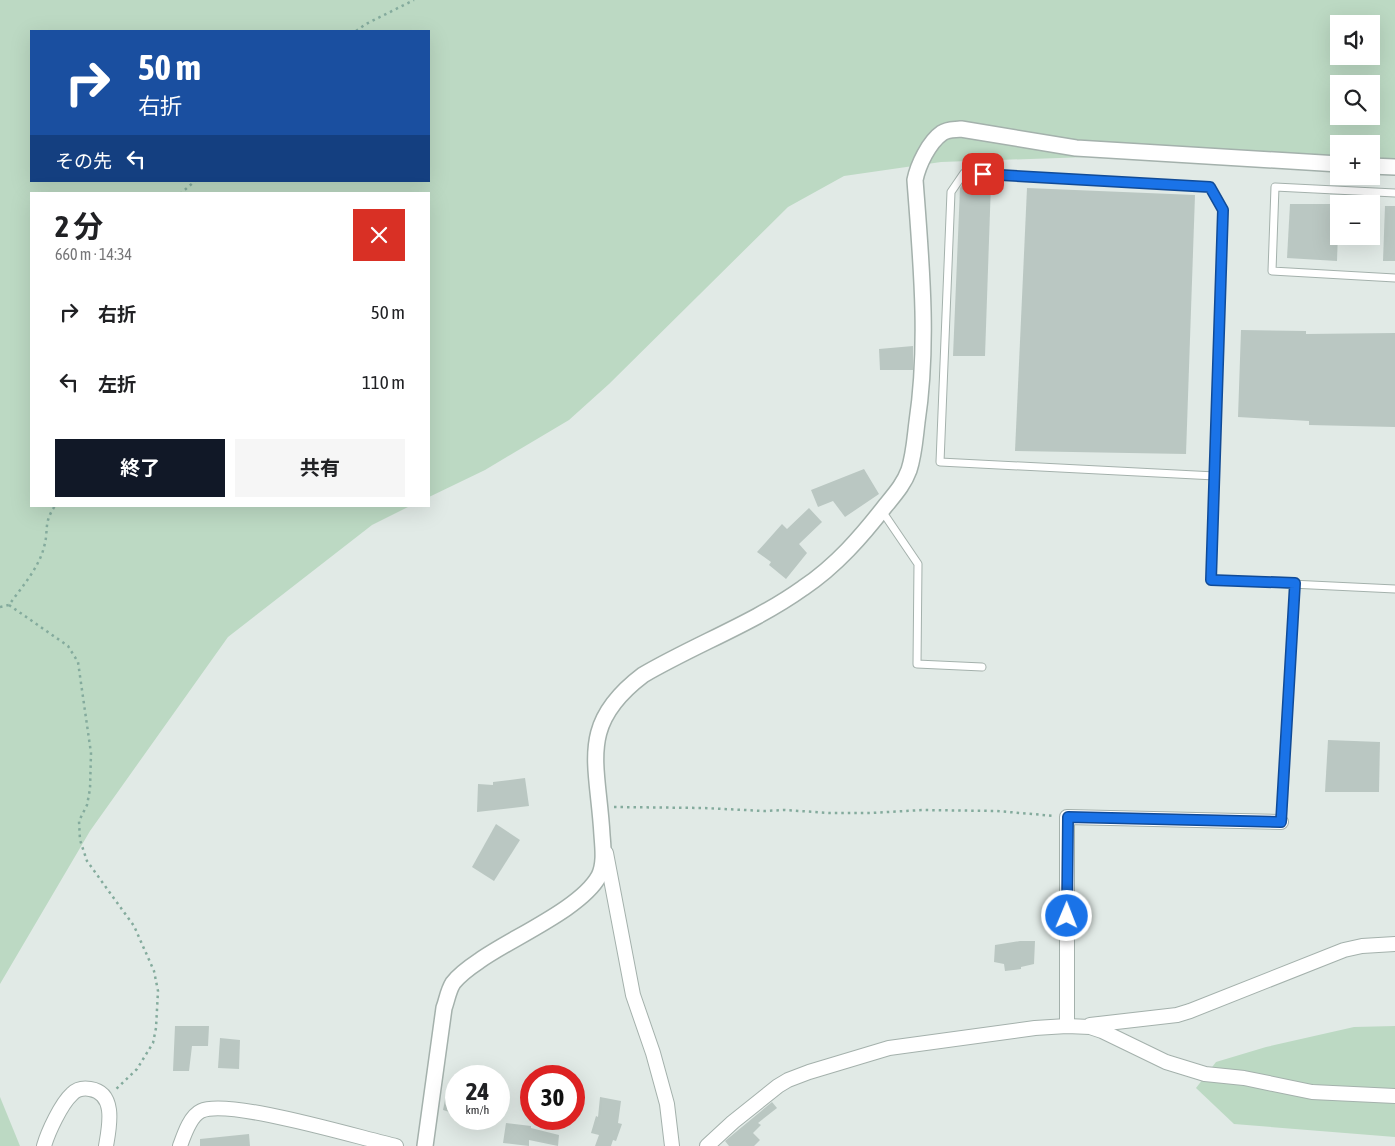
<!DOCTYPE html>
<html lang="ja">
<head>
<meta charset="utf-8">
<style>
	:root { --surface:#fff; --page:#f6f6f6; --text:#202124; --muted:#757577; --accent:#111827 }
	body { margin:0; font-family:"Asap Condensed","Noto Sans JP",sans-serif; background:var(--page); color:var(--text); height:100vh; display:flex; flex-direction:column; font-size:19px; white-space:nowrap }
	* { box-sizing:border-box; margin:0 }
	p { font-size:16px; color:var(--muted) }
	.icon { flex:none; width:28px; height:28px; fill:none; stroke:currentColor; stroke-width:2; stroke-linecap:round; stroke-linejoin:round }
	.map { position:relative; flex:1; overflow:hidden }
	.side { position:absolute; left:30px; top:192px; width:400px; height:315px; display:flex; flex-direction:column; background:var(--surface); border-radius:0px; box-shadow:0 5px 20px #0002 }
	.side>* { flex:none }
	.hud { position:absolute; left:30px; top:30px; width:400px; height:152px; border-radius:0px; box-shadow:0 5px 20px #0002; background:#1a4fa0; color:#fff; overflow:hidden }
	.tools { position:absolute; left:1330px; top:15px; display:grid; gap:10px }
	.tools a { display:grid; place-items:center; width:50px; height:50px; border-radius:0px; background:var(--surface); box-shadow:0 5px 20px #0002; font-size:25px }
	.speed { position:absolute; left:445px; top:1065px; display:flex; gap:10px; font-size:25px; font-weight:700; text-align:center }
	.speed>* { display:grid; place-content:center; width:65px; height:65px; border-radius:50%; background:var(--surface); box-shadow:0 5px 20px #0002; line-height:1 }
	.speed small { font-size:12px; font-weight:400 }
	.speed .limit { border:8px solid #d22; background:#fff; color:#111 }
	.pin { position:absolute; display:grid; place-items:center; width:42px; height:42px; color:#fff; margin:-21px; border-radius:10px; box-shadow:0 2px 8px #0006 }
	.me { position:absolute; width:55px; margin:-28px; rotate:1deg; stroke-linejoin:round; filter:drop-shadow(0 0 4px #0008) }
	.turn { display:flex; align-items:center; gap:18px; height:105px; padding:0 25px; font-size:22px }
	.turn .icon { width:65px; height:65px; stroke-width:2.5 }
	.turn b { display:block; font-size:35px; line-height:42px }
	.then { display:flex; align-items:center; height:48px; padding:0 25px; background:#0003; gap:10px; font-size:19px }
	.round { display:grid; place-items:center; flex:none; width:52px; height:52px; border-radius:0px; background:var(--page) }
	.overview { display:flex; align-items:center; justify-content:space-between; height:85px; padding:0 25px }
	h1 { font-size:30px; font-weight:700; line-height:38px }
	.primary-button { display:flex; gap:10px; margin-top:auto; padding:10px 25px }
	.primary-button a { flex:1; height:58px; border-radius:0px; background:var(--accent); color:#fff; font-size:20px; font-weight:700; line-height:58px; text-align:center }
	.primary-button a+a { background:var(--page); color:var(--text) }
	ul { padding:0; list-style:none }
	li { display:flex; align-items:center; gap:15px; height:70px; padding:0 25px }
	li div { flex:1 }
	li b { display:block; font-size:19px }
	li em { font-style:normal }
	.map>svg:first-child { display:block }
	.green { fill:#bcd9c3; fill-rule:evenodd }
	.building { fill:#bac7c2 }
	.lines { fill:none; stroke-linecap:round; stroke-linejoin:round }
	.service-casing { stroke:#a4b1ac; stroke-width:9 }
	.minor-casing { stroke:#a4b1ac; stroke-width:16 }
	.tertiary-casing { stroke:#a4b1ac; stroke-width:18 }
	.path { stroke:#84ab9d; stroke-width:2.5; stroke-dasharray:2.5 4; stroke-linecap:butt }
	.service { stroke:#fff; stroke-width:7 }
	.minor { stroke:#fff; stroke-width:14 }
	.tertiary { stroke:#fff; stroke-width:15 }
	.route-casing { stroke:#114b97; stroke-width:12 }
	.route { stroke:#1a73e8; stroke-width:9 }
</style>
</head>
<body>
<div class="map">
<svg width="1395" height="1146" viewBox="0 0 1395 1146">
	<rect width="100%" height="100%" fill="#e1eae6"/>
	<g class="green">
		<path d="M 0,0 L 1395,0 L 1395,159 L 1371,157 L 1371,144 L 1339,144 L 1339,157 L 1145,155 L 941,162 L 844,176 L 788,207 L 609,384 L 569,420 L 485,470 L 429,497 L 429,194 L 31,194 L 31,506 L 410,506 L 372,525 L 228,637 L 90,831 L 0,984 ZM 1339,24 L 1371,24 L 1371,56 L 1339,56 ZM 31,31 L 429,31 L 429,181 L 31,181 ZM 1339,84 L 1371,84 L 1371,116 L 1339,116 Z"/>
		<polygon points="1395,1026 1395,1137 1234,1124 1196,1088 1216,1062 1266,1047 1354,1027"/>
		<polygon points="0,1097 20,1146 0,1146"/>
	</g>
	<g class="building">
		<polygon points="991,183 985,356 953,356 960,188 962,185"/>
		<polygon points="1027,188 1195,195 1186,454 1015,451"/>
		<polygon points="1290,204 1339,204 1337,261 1287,258"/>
		<polygon points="1385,206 1395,206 1395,261 1383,261"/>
		<polygon points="1241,330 1306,331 1306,334 1395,333 1395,427 1309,425 1309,421 1238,417"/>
		<polygon points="913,346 913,370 880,370 879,349"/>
		<polygon points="864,469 879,494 845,517 833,501 818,507 811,490"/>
		<polygon points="809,508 822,522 799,544 807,553 786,579 769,565 771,562 757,552 782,524 787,529"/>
		<polygon points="1328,740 1380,742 1379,792 1325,792"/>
		<polygon points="525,778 529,806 477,812 478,784 493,785 493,782"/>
		<polygon points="496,824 520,840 494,881 472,867"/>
		<polygon points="1020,941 1035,941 1034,964 1021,967 1021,969 1005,971 1004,964 994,962 995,945"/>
		<polygon points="175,1026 209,1026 208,1046 192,1046 189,1071 173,1071"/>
		<polygon points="220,1038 240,1040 239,1069 218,1068"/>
		<polygon points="447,1090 456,1091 456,1114 443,1110"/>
		<polygon points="600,1097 621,1101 618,1123 622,1124 616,1141 613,1140 611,1146 595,1146 599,1135 591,1133 596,1116 598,1117"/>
		<polygon points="772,1102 777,1108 758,1123 761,1125 753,1133 760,1140 754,1146 729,1146 725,1141"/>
		<polygon points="506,1123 531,1126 531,1128 559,1135 558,1146 529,1140 529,1146 503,1143"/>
		<polygon points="249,1134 250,1146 200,1146 200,1139"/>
	</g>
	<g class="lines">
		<g class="service-casing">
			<g id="service">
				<polyline points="1395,193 1275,187 1272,271 1395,278"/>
				<polyline points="1215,476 940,462 951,192 964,173 1210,187 1223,210 1211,580 1395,589"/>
				<polyline points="882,511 918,564 917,664 982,667"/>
				<polyline points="1281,822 1295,583"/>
			</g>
		</g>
		<g class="minor-casing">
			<g id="minor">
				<polyline points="606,853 633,995 653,1053 667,1104 672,1146"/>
				<polyline points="1090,1025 1177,1015 1190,1011 1344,950 1362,946 1395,944"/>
				<polyline points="1067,1026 1067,817 1281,822"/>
				<path d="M 44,1146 C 48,1132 61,1104 72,1094 C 77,1089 84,1088 90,1089 C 117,1093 109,1128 106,1146"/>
				<path d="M 180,1146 C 184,1135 190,1116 201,1111 C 229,1098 360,1138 396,1146"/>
				<polyline points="707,1146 733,1122 778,1086 788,1080 809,1072 889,1048 1035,1028 1067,1026 1090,1027 1102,1031 1166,1062 1205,1074 1244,1078 1312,1092 1395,1096"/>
			</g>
		</g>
		<g class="tertiary-casing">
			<g id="tertiary">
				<polyline points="1371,166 1395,167"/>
				<path d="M 425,1146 L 444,1008 C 447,1000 448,991 453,983 C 460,974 470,967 479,961 C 511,938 581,909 599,876 C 605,864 603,848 602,835 C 598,763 577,725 643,675 C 696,644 754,623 803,588 C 836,566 862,536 886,505 C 895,494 904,484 909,470 C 914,455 915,438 917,422 C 929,342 921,260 915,180 C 918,165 929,142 942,133 C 948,129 955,130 961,129 L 1076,148 L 1339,164"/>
			</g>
		</g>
		<g class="path">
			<polyline points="356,31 366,24 414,0"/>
			<polyline points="180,194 195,181"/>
			<polyline points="9,605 68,646 78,662 91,753 90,789 87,805 79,821 80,840 87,861 134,926 154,971 158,991 156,1028 153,1043 137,1069 114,1091"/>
			<path d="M 0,607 L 9,605 C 21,588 39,568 44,547 C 49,530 43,523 55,506"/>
			<polyline points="614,807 704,808 764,811 784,810 830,813 870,813 922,810 997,811 1055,816"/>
		</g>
		<use href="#service" class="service"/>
		<use href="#minor" class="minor"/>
		<use href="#tertiary" class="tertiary"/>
	</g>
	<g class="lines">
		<g class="route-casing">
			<polyline id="route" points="983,174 1210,187 1223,210 1211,580 1295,583 1281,822 1068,817 1067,916"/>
		</g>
		<use href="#route" class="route"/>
	</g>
</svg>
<div class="tools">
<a><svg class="icon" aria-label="sound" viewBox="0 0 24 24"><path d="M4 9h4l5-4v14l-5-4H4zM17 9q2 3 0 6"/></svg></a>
<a><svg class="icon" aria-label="search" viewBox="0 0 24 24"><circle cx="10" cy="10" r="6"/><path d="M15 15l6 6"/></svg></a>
<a>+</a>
<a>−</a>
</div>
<div class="speed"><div>24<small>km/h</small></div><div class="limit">30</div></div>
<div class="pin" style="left:983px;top:174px;background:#d93025"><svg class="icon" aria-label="arrive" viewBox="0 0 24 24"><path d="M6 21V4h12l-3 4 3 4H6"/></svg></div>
<svg class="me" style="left:1067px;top:916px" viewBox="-20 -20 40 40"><circle r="17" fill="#1a73e8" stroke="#fff" stroke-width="3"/><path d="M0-11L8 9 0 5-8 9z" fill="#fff"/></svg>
<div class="hud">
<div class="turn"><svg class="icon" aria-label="right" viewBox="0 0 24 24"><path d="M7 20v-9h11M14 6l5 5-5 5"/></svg><div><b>50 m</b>右折</div></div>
<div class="then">その先<svg class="icon" aria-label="left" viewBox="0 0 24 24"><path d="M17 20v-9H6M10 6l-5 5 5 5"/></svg></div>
</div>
<section class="side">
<div class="overview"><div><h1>2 分</h1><p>660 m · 14:34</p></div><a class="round" style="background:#d93025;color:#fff"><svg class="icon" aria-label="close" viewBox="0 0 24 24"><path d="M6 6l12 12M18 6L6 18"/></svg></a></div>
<ul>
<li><svg class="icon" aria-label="right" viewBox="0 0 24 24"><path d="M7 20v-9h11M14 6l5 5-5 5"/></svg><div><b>右折</b></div><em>50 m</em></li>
<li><svg class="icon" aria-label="left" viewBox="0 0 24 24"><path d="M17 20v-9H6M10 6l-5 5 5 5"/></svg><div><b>左折</b></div><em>110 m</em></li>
</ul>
<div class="primary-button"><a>終了</a><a>共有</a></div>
</section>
</div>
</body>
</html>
